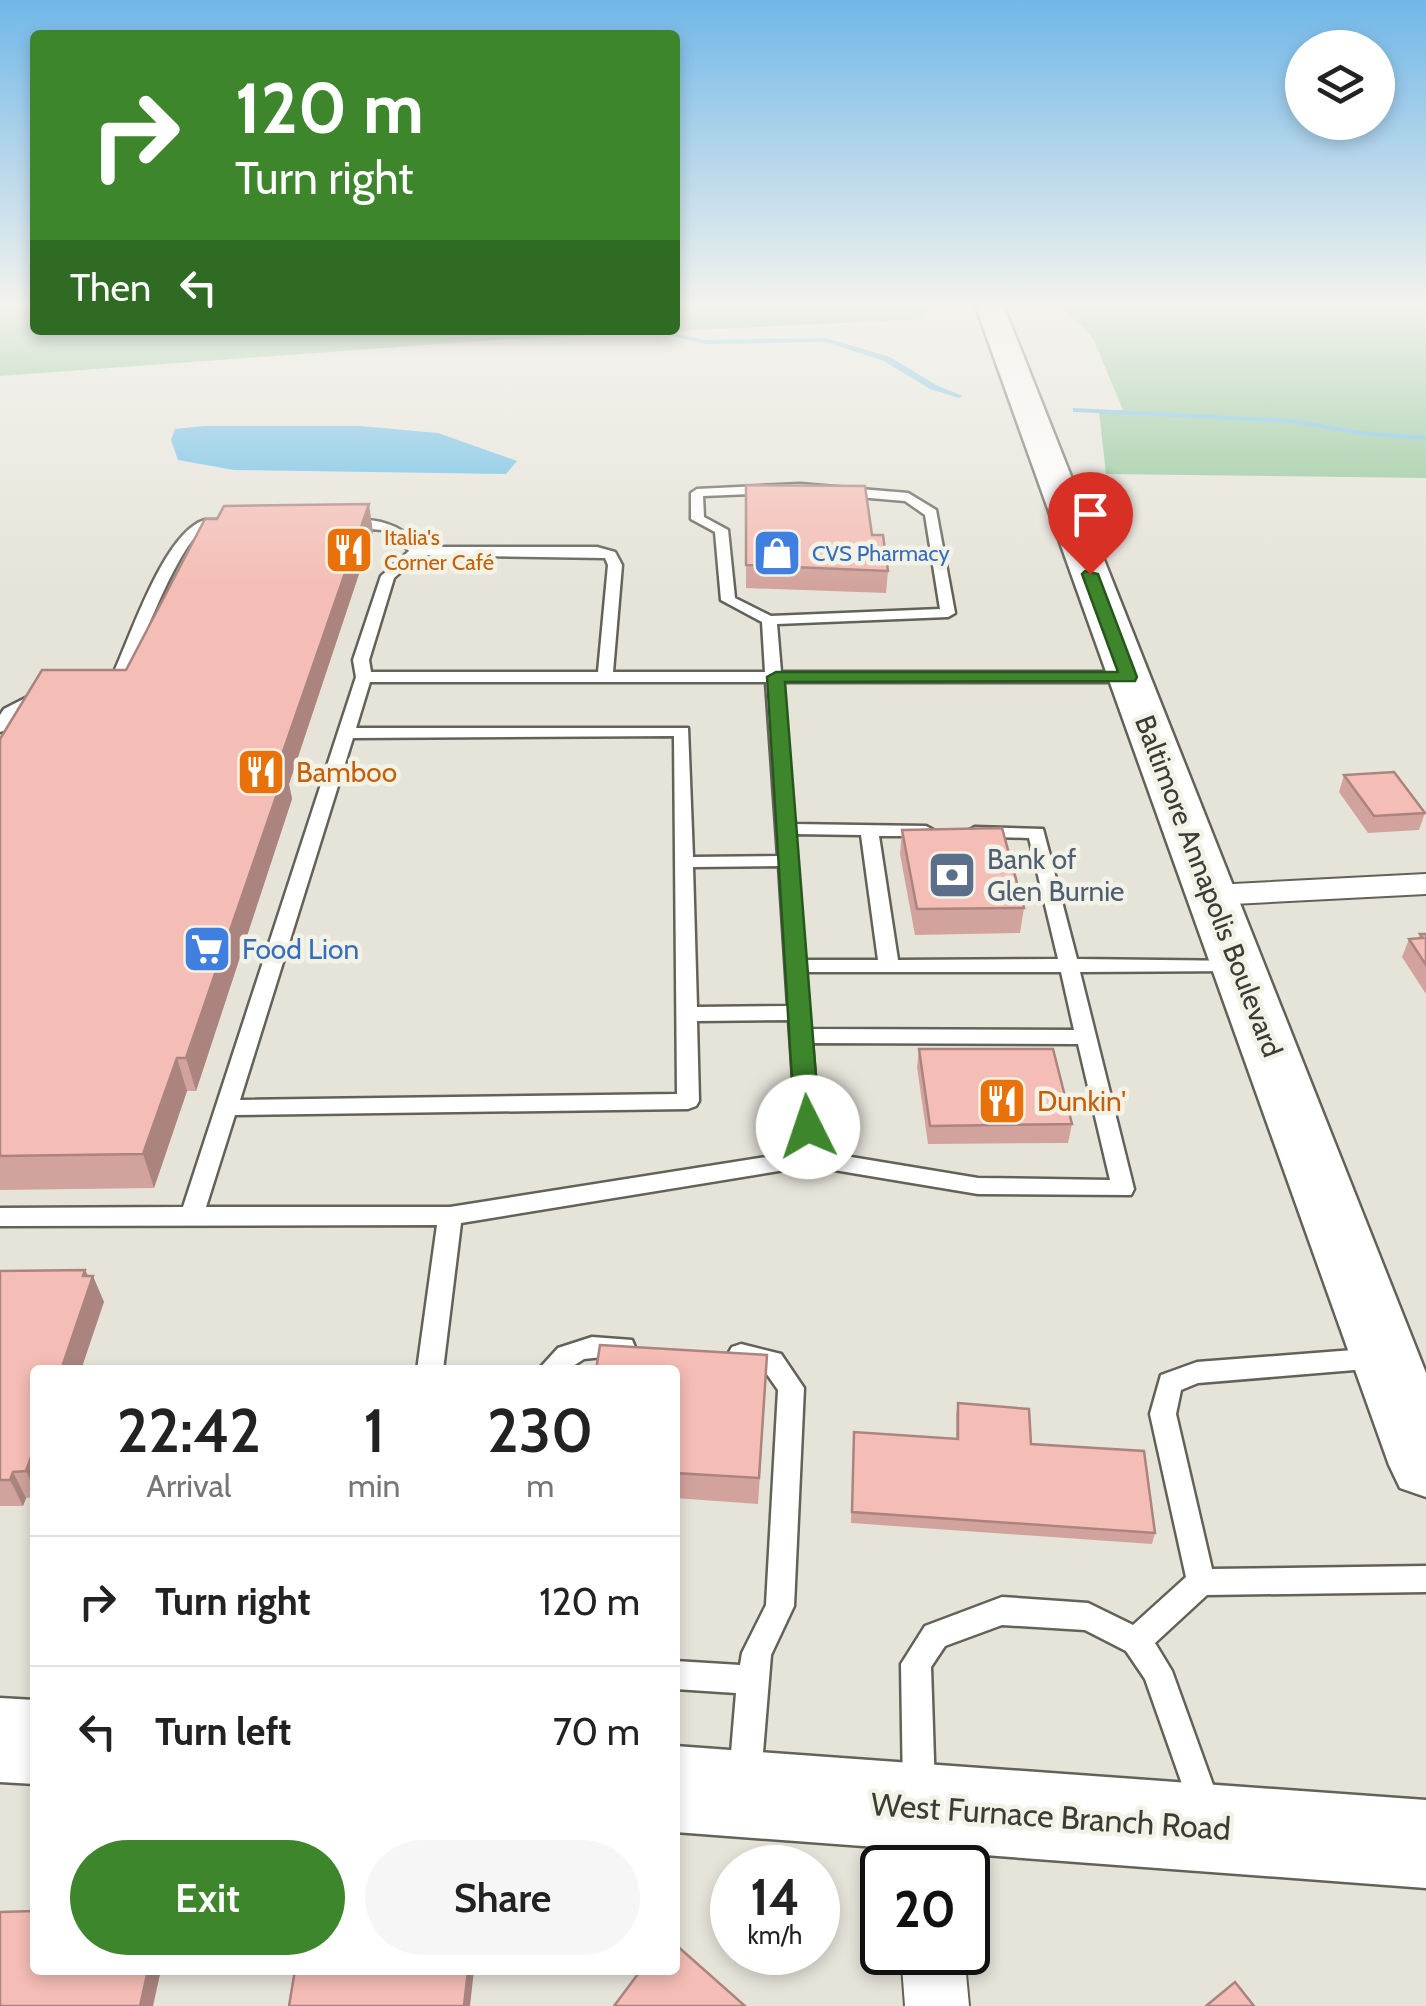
<!DOCTYPE html>
<html lang="en">
<head>
<meta charset="utf-8">
<style>
	:root { --surface:#fff; --page:#f6f6f6; --text:#222; --muted:#767676; --line:#e0e0e0; --accent:#3d862c }
	body { margin:0; font-family:Cabin,sans-serif; background:var(--page); color:var(--text); height:100vh; display:flex; flex-direction:column; font-size:38px; white-space:nowrap }
	* { box-sizing:border-box; margin:0 }
	p { font-size:32px; color:var(--muted) }
	.icon { flex:none; width:55px; height:55px; fill:none; stroke:currentColor; stroke-width:2; stroke-linecap:round; stroke-linejoin:round }
	.map { position:relative; flex:1; overflow:hidden }
	.drawer { position:absolute; left:30px; top:1365px; width:650px; height:610px; display:flex; flex-direction:column; background:var(--surface); border-radius:10px; box-shadow:0 5px 15px #0003 }
	.drawer>* { flex:none }
	.banner { position:absolute; left:30px; top:30px; width:650px; height:305px; border-radius:10px; box-shadow:0 5px 15px #0003; background:#3d862c; color:#fff; overflow:hidden }
	.controls { position:absolute; left:1285px; top:30px; display:grid; gap:20px }
	.controls a { display:grid; place-items:center; width:110px; height:110px; border-radius:50%; background:var(--surface); box-shadow:0 5px 15px #0003; font-size:50px }
	.speed { position:absolute; left:710px; top:1845px; display:flex; gap:20px; font-size:50px; font-weight:700; text-align:center }
	.speed>* { display:grid; place-content:center; width:130px; height:130px; border-radius:50%; background:var(--surface); box-shadow:0 5px 15px #0003; line-height:1 }
	.speed small { font-size:25px; font-weight:400 }
	.speed .limit { border:5px solid #111; border-radius:15px; background:#fff; color:#111 }
	.pin { position:absolute; display:grid; place-items:center; width:85px; height:85px; color:#fff; margin:-102px -42px; border-radius:50% 50% 50% 0; rotate:-45deg; box-shadow:0 0 10px #0007 }
	.pin .icon { rotate:45deg }
	.me { position:absolute; width:110px; margin:-55px; rotate:356deg; stroke-linejoin:round; filter:drop-shadow(0 0 8px #0008) }
	.turn { display:flex; align-items:center; gap:35px; height:210px; padding:0 40px; font-size:45px }
	.turn .icon { width:130px; height:130px; stroke-width:2.5 }
	.turn b { display:block; font-size:70px; line-height:85px }
	.then { display:flex; align-items:center; height:95px; padding:0 40px; background:#0003; gap:20px; font-size:38px }
	.eta { display:flex; justify-content:space-evenly; align-items:center; height:170px; text-align:center }
	.eta b { font-size:60px; font-weight:600; line-height:70px }
	.action { display:flex; gap:20px; margin-top:auto; padding:20px 40px }
	.action a { flex:1; height:115px; border-radius:60px; background:var(--accent); color:#fff; font-size:40px; font-weight:600; line-height:115px; text-align:center }
	.action a+a { background:var(--page); color:var(--text) }
	ul { padding:0; list-style:none }
	li { display:flex; align-items:center; gap:30px; height:130px; padding:0 40px; border-top:2px solid var(--line) }
	li div { flex:1 }
	li b { display:block; font-size:38px }
	li em { font-style:normal }
	.map>svg:first-child { display:block }
	.green { fill:#8ac393 }
	.forest { fill:#7abf85 }
	.water { fill:#5fbbe7 }
	.lines { fill:none; stroke-linecap:round; stroke-linejoin:round }
	.stream { fill:#5fbbe7; fill-rule:evenodd }
	.service-casing { stroke:#636258; stroke-width:5 }
	.minor-casing { stroke:#636258; stroke-width:4 }
	.secondary-casing { stroke:#636258; stroke-width:5 }
	.service { fill:#fff; fill-rule:evenodd }
	.minor { fill:#fff; fill-rule:evenodd }
	.secondary { fill:#fff; fill-rule:evenodd }
	.wall { fill:#d2a39c }
	.shaded-wall { fill:#ab847f }
	.building { fill:#f4bdb5; stroke:#ab847f; stroke-width:2.5 }
	.route { fill:#3d862c; stroke:#28571d; stroke-width:2.5 }
	.labels { text-anchor:middle; dominant-baseline:central; stroke-width:9; stroke-linejoin:round; paint-order:stroke }
	.far-food-label { font-size:22px; fill:#c56008; stroke:#f3f2e6; text-anchor:start }
	.far-shop-label { font-size:22px; fill:#366cbe; stroke:#f3f2e6; text-anchor:start }
	.food-label { font-size:28px; fill:#c56008; stroke:#f3f2e6; text-anchor:start }
	.service-label { font-size:28px; fill:#4e5e75; stroke:#f3f2e6; text-anchor:start }
	.street-label { font-size:28px; fill:#3c3c37; stroke:#f3f2e6 }
	.shop-label { font-size:28px; fill:#366cbe; stroke:#f3f2e6; text-anchor:start }
	.near-street-label { font-size:32px; fill:#3c3c37; stroke:#f3f2e6 }
</style>
</head>
<body>
<div class="map">
<svg width="1426" height="2006" viewBox="0 0 1426 2006">
	<rect width="100%" height="100%" fill="#e6e4d9"/>
	<polygon class="green" points="1062,307 1426,307 1426,478 1106,474 1099,411 1123,410 1093,338"/>
	<polygon class="forest" points="0,307 35,307 35,330 675,330 675,307 928,307 924,319 507,339 0,376"/>
	<polygon class="water" points="204,426 360,426 438,433 517,461 506,474 234,470 178,460 171,440 175,429"/>
	<g class="lines">
		<g class="stream">
			<polygon points="648,330 661,330 705,340 826,338 890,357 936,385 963,396 959,398 930,389 884,361 826,342 705,344"/>
			<polygon points="1073,408 1292,419 1360,431 1426,436 1426,440 1360,435 1292,423 1076,412 1073,412"/>
		</g>
		<g class="service-casing">
			<g id="service">
				<path d="M 800,484 L 908,493 L 936,510 L 955,613 L 948,617 L 777,624 L 781,672 L 1128,672 L 1136,677 L 1128,682 L 781,682 L 793,824 L 926,826 L 935,831 L 926,836 L 879,836 L 898,960 L 1058,959 L 1029,838 L 969,836 L 966,832 L 975,827 L 1043,829 L 1077,959 L 1245,961 L 1248,965 L 1238,971 L 1080,972 L 1134,1189 L 1131,1195 L 978,1194 L 810,1166 L 461,1223 L 443,1370 L 417,1370 L 437,1225 L 0,1226 L 0,1208 L 183,1207 L 356,677 L 353,660 L 381,576 L 409,551 L 397,538 L 383,530 L 343,527 L 343,521 C 374,517 400,523 421,547 L 597,547 L 615,552 L 622,565 L 613,672 L 765,672 L 762,622 L 721,600 L 715,532 L 691,519 L 691,493 L 697,489 ZM 800,492 L 905,501 L 925,515 L 940,609 L 771,616 L 735,598 L 728,530 L 704,517 L 703,496 ZM 420,555 L 605,558 L 608,565 L 598,672 L 371,672 L 369,660 L 394,578 ZM 370,682 L 766,682 L 778,856 L 693,857 L 688,728 L 356,728 ZM 674,736 L 677,1094 L 240,1100 L 353,738 ZM 794,834 L 861,835 L 878,960 L 805,960 ZM 779,866 L 788,1006 L 697,1007 L 693,867 ZM 806,972 L 1061,972 L 1074,1030 L 810,1029 ZM 789,1020 L 798,1152 L 450,1207 L 206,1207 L 235,1115 L 688,1109 L 696,1106 L 699,1101 L 697,1021 ZM 812,1043 L 1078,1044 L 1110,1180 L 978,1178 L 821,1152 Z"/>
				<path d="M 205,520 L 229,520 L 236,524 C 226,530 216,524 205,529 C 181,538 140,647 128,675 L 106,683 L 96,683 L 96,677 L 114,672 C 131,635 165,531 205,520 Z"/>
				<polygon points="43,689 51,694 49,697 16,715 6,730 0,732 0,715 4,709"/>
				<polygon points="592,1337 632,1340 635,1347 632,1354 584,1359 567,1370 538,1370 558,1348"/>
				<polygon points="741,1344 781,1354 804,1388 794,1606 771,1655 761,1777 756,1788 745,1793 734,1788 729,1777 736,1693 675,1689 675,1661 740,1665 742,1653 766,1605 778,1390 764,1370 732,1361 728,1354 732,1347"/>
				<polygon points="1379,1348 1388,1351 1392,1358 1388,1365 1379,1368 1198,1383 1181,1390 1176,1414 1212,1569 1426,1566 1426,1592 1207,1595 1155,1643 1172,1671 1221,1807 1216,1818 1205,1823 1194,1818 1145,1679 1126,1651 1085,1630 1002,1625 945,1646 931,1667 935,1790 930,1801 919,1806 908,1801 903,1790 901,1664 925,1626 1002,1597 1088,1603 1133,1625 1186,1577 1150,1414 1161,1375 1197,1362"/>
			</g>
		</g>
		<g class="minor-casing">
			<g id="minor">
				<polygon points="1426,874 1426,894 1214,905 1202,902 1197,895 1202,888 1214,885"/>
				<polygon points="919,1777 940,1786 949,1807 955,1868 895,1868 889,1807 898,1786"/>
				<polygon points="901,1952 964,1952 969,2006 905,2006"/>
			</g>
		</g>
		<g class="secondary-casing">
			<g id="secondary">
				<polygon points="976,307 1004,307 1426,1373 1426,1497 1400,1488 1389,1465"/>
				<polygon points="0,1698 35,1700 35,1784 0,1782"/>
				<polygon points="675,1746 1426,1800 1426,1888 675,1832"/>
			</g>
		</g>
		<use href="#service" class="service"/>
		<use href="#minor" class="minor"/>
		<use href="#secondary" class="secondary"/>
	</g>
	<g class="wall">
		<polygon points="746,485 872,535 888,571 886,593 746,588"/>
		<polygon points="373,532 289,784 292,799 196,1091 187,1091 154,1188 0,1190 0,739"/>
		<polygon points="1344,775 1425,813 1419,830 1368,833 1339,792"/>
		<polygon points="902,830 1024,908 1020,933 915,935 900,854"/>
		<polygon points="1420,934 1426,934 1426,994 1402,957 1409,939 1418,939"/>
		<polygon points="919,1049 1072,1124 1068,1143 928,1144 917,1067"/>
		<polygon points="85,1270 104,1302 35,1370 35,1497 26,1498 23,1506 0,1506 0,1271"/>
		<polygon points="675,1370 766,1382 758,1504 675,1498"/>
		<polygon points="958,1403 1031,1444 1155,1533 1152,1544 851,1523 854,1432 956,1438 956,1414"/>
	</g>
	<g class="shaded-wall">
		<polygon points="369,504 373,532 289,784 292,799 196,1091 186,1058 277,769"/>
		<polygon points="177,1058 187,1091 154,1188 143,1154"/>
		<polygon points="85,1270 91,1284 93,1276 104,1302 81,1370 61,1370"/>
		<polygon points="35,1446 35,1489 26,1471"/>
		<polygon points="13,1472 26,1498 23,1506 10,1480"/>
		<polygon points="148,1970 161,1970 153,2006 140,2006"/>
		<polygon points="468,1970 474,1970 470,2006 464,2006"/>
	</g>
	<g class="building">
		<polygon points="746,485 865,486 872,535 883,535 888,571 746,565"/>
		<polygon points="369,504 277,769 286,768 186,1058 177,1058 143,1154 0,1156 0,739 42,670 126,670 205,519 217,519 224,506"/>
		<polygon points="1394,772 1425,813 1374,816 1344,775"/>
		<polygon points="1002,828 1024,908 917,909 902,830"/>
		<polygon points="1420,934 1426,934 1426,965 1409,939 1423,938"/>
		<polygon points="919,1049 1053,1049 1072,1124 930,1126"/>
		<polygon points="85,1270 83,1276 93,1276 61,1370 35,1370 35,1446 26,1471 13,1472 10,1480 0,1480 0,1271"/>
		<polygon points="600,1345 767,1355 759,1478 675,1473 675,1370 596,1370"/>
		<polygon points="958,1403 1029,1409 1031,1444 1144,1451 1155,1533 852,1512 854,1432 958,1439"/>
		<polygon points="35,1911 35,1970 148,1970 140,2006 0,2006 0,1912"/>
		<polygon points="675,1944 745,2006 614,2006 641,1970 675,1970"/>
		<polygon points="295,1970 468,1970 464,2006 289,2006"/>
		<polygon points="1235,1982 1254,2006 1206,2006"/>
	</g>
	<linearGradient id="sky" x2="0" y2="1"><stop stop-color="#71b7e8"/><stop offset="0.52" stop-color="#f4f3ee"/><stop offset="1" stop-color="#f4f3ee" stop-opacity="0"/></linearGradient>
	<rect width="1426" height="588" fill="url(#sky)"/>
	<polygon class="route" points="1085,571 1098,574 1137,677 1135,681 785,682 820,1127 817,1134 799,1134 795,1127 767,677 776,672 1118,672 1082,574"/>
	<defs>
		<g id="restaurant-square" transform="scale(2.5)"><rect x="-9" y="-9" width="18" height="18" rx="4" fill="#e8710a" stroke="#f3f2e6"/><path d="M-5-6h1v4h1v-4h1v4h1v-4h1v5L-1.5 .5V6h-2V.5L-5-1ZM5-6V6H3V1.5H1.5Q1.5-4 5-6Z" fill="#fff"/></g>
		<g id="shop-square" transform="scale(2.5)"><rect x="-9" y="-9" width="18" height="18" rx="4" fill="#3f7fe0" stroke="#f3f2e6"/><path d="M-5-2.5h2.3a2.7 3.5 0 0 1 5.4 0H5L5.5 6h-11ZM-1.5-2.5h3a1.5 2.3 0 0 0-3 0Z" fill="#fff"/></g>
		<g id="bank-square" transform="scale(2.5)"><rect x="-9" y="-9" width="18" height="18" rx="4" fill="#5c6f8a" stroke="#f3f2e6"/><path d="M-6-4H6V4H-6ZM0-2.3a2.3 2.3 0 1 0 0 4.6a2.3 2.3 0 1 0 0-4.6Z" fill="#fff"/></g>
		<g id="supermarket-square" transform="scale(2.5)"><rect x="-9" y="-9" width="18" height="18" rx="4" fill="#3f7fe0" stroke="#f3f2e6"/><path d="M-6-5.5h2.5l.6 2H6L4.5 2H-2.5L-4.4-4H-6ZM-1.5 3.2a1.3 1.3 0 1 0 .1 0ZM3 3.2a1.3 1.3 0 1 0 .1 0Z" fill="#fff"/></g>
	</defs>
	<g fill-rule="evenodd">
		<use href="#restaurant-square" x="349" y="550"/>
		<use href="#shop-square" x="777" y="553"/>
		<use href="#restaurant-square" x="261" y="772"/>
		<use href="#bank-square" x="952" y="875"/>
		<use href="#supermarket-square" x="207" y="949"/>
		<use href="#restaurant-square" x="1002" y="1101"/>
	</g>
	<g class="labels">
		<g class="far-food-label">
			<text x="384" y="537">Italia's<tspan x="384" dy="25">Corner Café</tspan></text>
		</g>
		<g class="far-shop-label">
			<text x="812" y="553">CVS Pharmacy</text>
		</g>
		<g class="food-label">
			<text x="296" y="772">Bamboo</text>
			<text x="1037" y="1101">Dunkin'</text>
		</g>
		<g class="service-label">
			<text x="987" y="859">Bank of<tspan x="987" dy="32">Glen Burnie</tspan></text>
		</g>
		<g class="street-label">
			<text transform="translate(1209 886) rotate(69)">Baltimore Annapolis Boulevard</text>
		</g>
		<g class="shop-label">
			<text x="242" y="949">Food Lion</text>
		</g>
		<g class="near-street-label">
			<text transform="translate(1051 1816) rotate(4)">West Furnace Branch Road</text>
		</g>
	</g>
</svg>
<div class="controls">
<a><svg class="icon" aria-label="layers" viewBox="0 0 24 24"><path d="M12 4l9 5-9 5-9-5zM3 14l9 5 9-5"/></svg></a>
</div>
<div class="speed"><div>14<small>km/h</small></div><div class="limit">20</div></div>
<div class="pin" style="left:1090px;top:574px;background:#d93025"><svg class="icon" aria-label="arrive" viewBox="0 0 24 24"><path d="M6 21V4h12l-3 4 3 4H6"/></svg></div>
<svg class="me" style="left:808px;top:1127px" viewBox="-20 -20 40 40"><circle r="19" fill="#fff"/><path d="M0-13L10 11 0 6-10 11z" fill="#3d862c"/></svg>
<div class="banner">
<div class="turn"><svg class="icon" aria-label="right" viewBox="0 0 24 24"><path d="M7 20v-9h11M14 6l5 5-5 5"/></svg><div><b>120 m</b>Turn right</div></div>
<div class="then">Then<svg class="icon" aria-label="left" viewBox="0 0 24 24"><path d="M17 20v-9H6M10 6l-5 5 5 5"/></svg></div>
</div>
<section class="drawer">
<div class="eta">
<div><b>22:42</b><p>Arrival</p></div>
<div><b>1</b><p>min</p></div>
<div><b>230</b><p>m</p></div>
</div>
<ul>
<li><svg class="icon" aria-label="right" viewBox="0 0 24 24"><path d="M7 20v-9h11M14 6l5 5-5 5"/></svg><div><b>Turn right</b></div><em>120 m</em></li>
<li><svg class="icon" aria-label="left" viewBox="0 0 24 24"><path d="M17 20v-9H6M10 6l-5 5 5 5"/></svg><div><b>Turn left</b></div><em>70 m</em></li>
</ul>
<div class="action"><a>Exit</a><a>Share</a></div>
</section>
</div>
</body>
</html>
